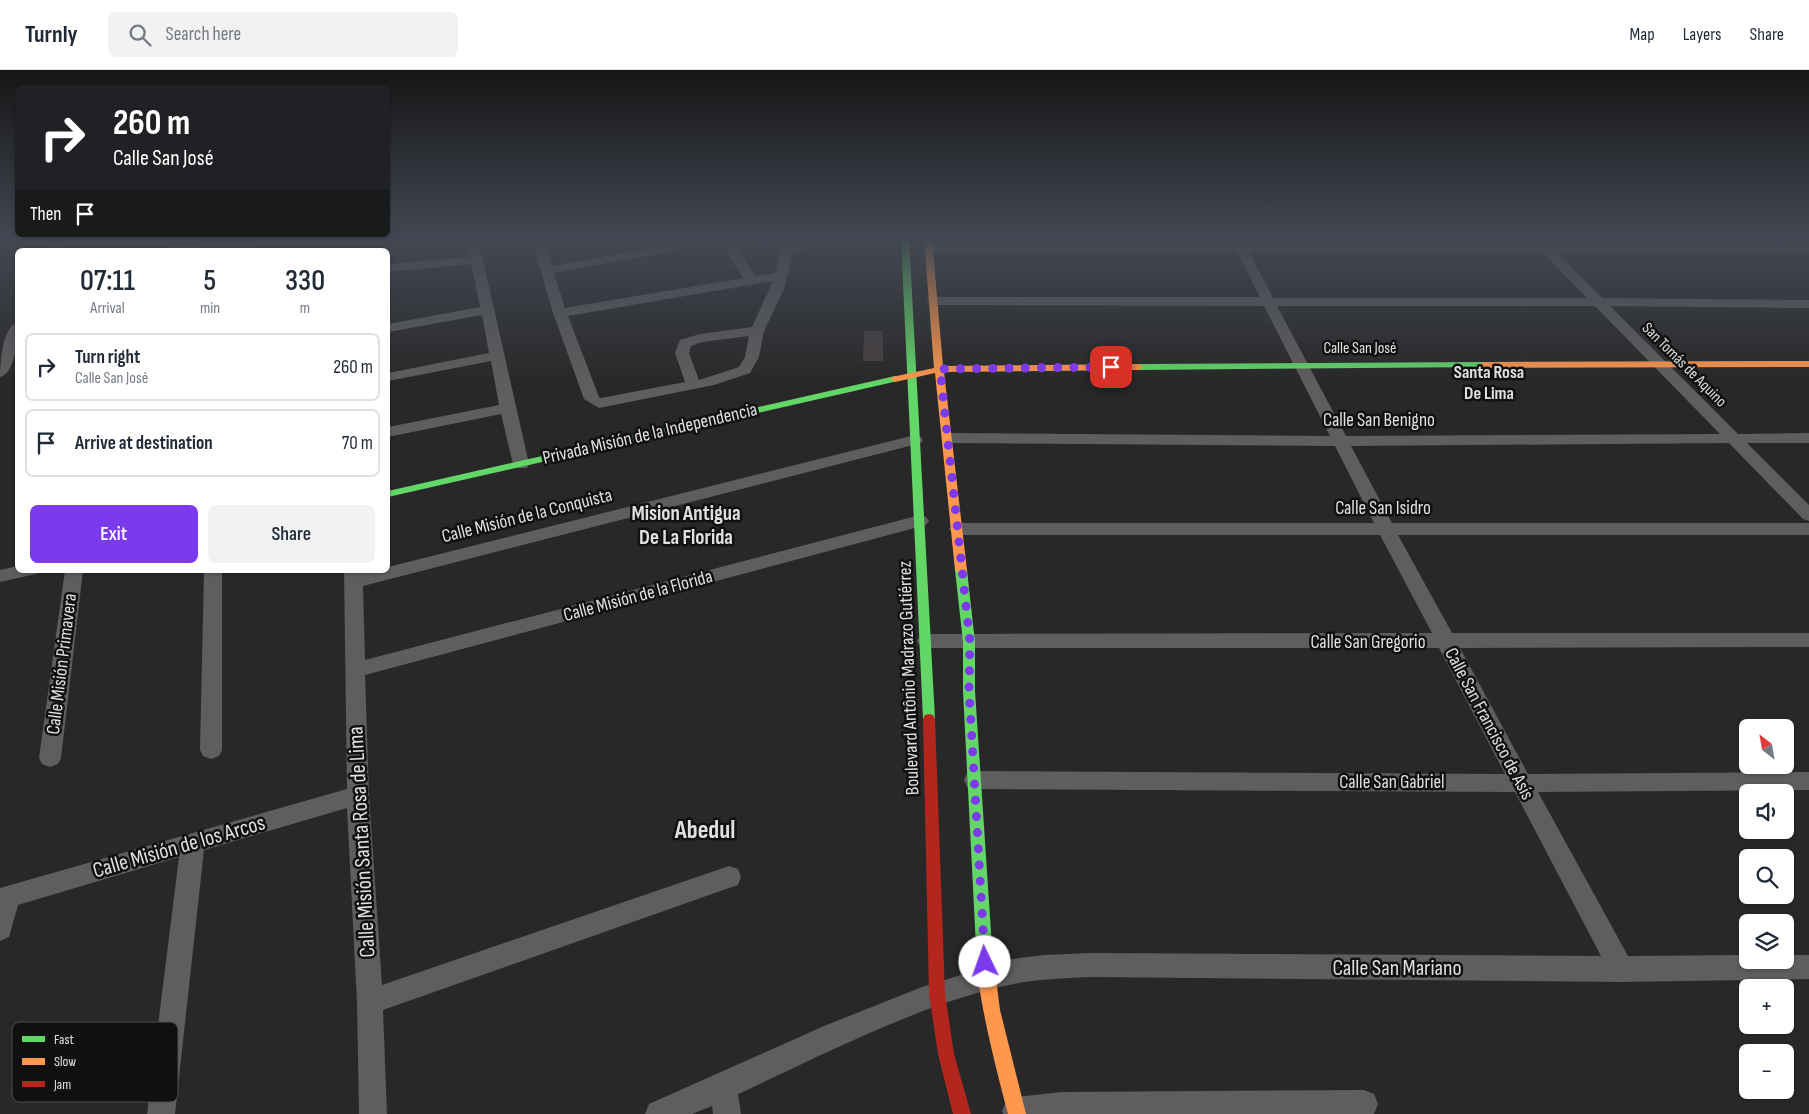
<!DOCTYPE html>
<html lang="en">
<head>
<meta charset="utf-8">
<style>
	:root { --surface:#fff; --page:#f2f2f3; --text:#1f2937; --muted:#747a83; --line:#e0e1e3; --accent:#7c3aed }
	body { margin:0; font-family:"Sofia Sans Condensed",sans-serif; background:var(--page); color:var(--text); height:100vh; display:flex; flex-direction:column; font-size:19px; white-space:nowrap }
	* { box-sizing:border-box; margin:0 }
	p { font-size:16px; color:var(--muted) }
	.icon { flex:none; width:28px; height:28px; fill:none; stroke:currentColor; stroke-width:2; stroke-linecap:round; stroke-linejoin:round }
	.map { position:relative; flex:1; overflow:hidden }
	.panel { position:absolute; left:15px; top:178px; width:375px; height:325px; display:flex; flex-direction:column; background:var(--surface); border-radius:8px; box-shadow:0 1px 4px #0004 }
	.panel>* { flex:none }
	.guide { position:absolute; left:15px; top:15px; width:375px; height:152px; border-radius:8px; box-shadow:0 1px 4px #0004; background:#202124; color:#fff; overflow:hidden }
	.needle { width:32px; rotate:329deg }
	.fabs { position:absolute; left:1739px; top:649px; display:grid; gap:10px }
	.fabs a { display:grid; place-items:center; width:55px; height:55px; border-radius:8px; background:var(--surface); box-shadow:0 1px 4px #0004; font-size:25px }
	.pin { position:absolute; display:grid; place-items:center; width:42px; height:42px; color:#fff; margin:-21px; border-radius:10px; box-shadow:0 2px 8px #0006 }
	.me { position:absolute; width:55px; margin:-28px; rotate:357deg; stroke-linejoin:round; filter:drop-shadow(0 0 4px #0008) }
	.turn { display:flex; align-items:center; gap:18px; height:105px; padding:0 15px; font-size:22px }
	.turn .icon { width:65px; height:65px; stroke-width:2.5 }
	.turn b { display:block; font-size:35px; line-height:42px }
	.then { display:flex; align-items:center; height:48px; padding:0 15px; background:#0003; gap:10px; font-size:19px }
	.eta { display:flex; justify-content:space-evenly; align-items:center; height:85px; text-align:center }
	.eta b { font-size:30px; font-weight:600; line-height:35px }
	.button { display:flex; gap:10px; margin-top:auto; padding:10px 15px }
	.button a { flex:1; height:58px; border-radius:8px; background:var(--accent); color:#fff; font-size:20px; font-weight:600; line-height:58px; text-align:center }
	.button a+a { background:var(--page); color:var(--text) }
	ul { padding:0; list-style:none }
	li { display:flex; align-items:center; gap:15px; height:68px; margin:0 10px 8px; padding:0 5px; border:2px solid var(--line); border-radius:8px }
	li div { flex:1 }
	li b { display:block; font-size:19px }
	li em { font-style:normal }
	header { display:flex; align-items:center; gap:30px; box-sizing:border-box; height:70px; padding:0 25px; background:var(--surface); border-bottom:1px solid var(--line) }
	header strong { font-size:24px }
	nav { display:flex; gap:28px; margin-inline-start:auto; font-size:18px }
	.search { width:350px; height:45px; background:var(--page); display:flex; align-items:center; gap:12px; box-sizing:border-box; padding:0 18px; border-radius:8px; color:var(--muted); font-size:19px }
	.map>svg:first-child { display:block }
	.building { fill:#453e40 }
	.lines { fill:none; stroke-linecap:round; stroke-linejoin:round }
	.street { fill:#5e5e5e; fill-rule:evenodd }
	.fast { fill:#63d668; fill-rule:evenodd }
	.slow { fill:#ff974d; fill-rule:evenodd }
	.jam { fill:#b3261e; fill-rule:evenodd }
	.route { stroke:#7c3aed; stroke-width:9; stroke-dasharray:0 16.2 }
	.labels { text-anchor:middle; dominant-baseline:central; stroke-width:5; stroke-linejoin:round; paint-order:stroke }
	.far-street-label { font-size:16px; fill:#e1dfe0; stroke:#111011 }
	.far-quarter-label { font-size:18px; font-weight:bold; fill:#e1dfe0; stroke:#111011 }
	.street-label { font-size:19px; fill:#e1dfe0; stroke:#111011 }
	.quarter-label { font-size:21px; font-weight:bold; fill:#e1dfe0; stroke:#111011 }
	.near-street-label { font-size:22px; fill:#e1dfe0; stroke:#111011 }
	.near-quarter-label { font-size:25px; font-weight:bold; fill:#e1dfe0; stroke:#111011 }
	.key { fill:#111011; stroke:#4f4e4f; stroke-width:1 }
	.key-label { font-size:14px; fill:#e1dfe0 }
</style>
</head>
<body>
<header>
<strong>Turnly</strong>
<div class="search"><svg class="icon" aria-label="search" viewBox="0 0 24 24"><circle cx="10" cy="10" r="6"/><path d="M15 15l6 6"/></svg>Search here</div>
<nav><a>Map</a><a>Layers</a><a>Share</a></nav>
</header>
<div class="map">
<svg width="1809" height="1044" viewBox="0 0 1809 1044">
	<rect width="100%" height="100%" fill="#282828"/>
	<polygon class="building" points="864,261 883,261 883,291 863,291"/>
	<g class="lines">
		<g class="street">
			<polygon points="54,168 66,168 57,180 45,180"/>
			<polygon points="270,168 321,168 315,172 216,180 166,180 172,176"/>
			<polygon points="465,168 477,168 483,190 529,394 527,398 515,398 513,394 501,344 388,367 388,357 499,335 491,291 388,311 388,303 489,283 482,245 388,262 388,254 480,237 471,194 388,202 388,194 469,187"/>
			<path d="M 531,168 L 543,168 L 552,196 L 704,168 L 730,168 L 755,206 L 775,203 L 785,168 L 797,168 L 795,175 L 824,168 L 845,168 L 843,171 L 793,183 L 784,219 L 764,261 L 759,287 L 750,303 L 714,315 L 599,338 L 584,329 L 553,243 ZM 721,172 L 743,208 L 565,238 L 554,203 ZM 773,211 L 752,257 L 700,264 L 680,270 L 675,283 L 685,312 L 601,328 L 599,327 L 568,246 ZM 749,266 L 745,287 L 739,297 L 699,310 L 689,283 L 691,276 L 702,272 Z"/>
			<path d="M 1234,168 L 1241,168 L 1245,175 L 1535,175 L 1541,170 L 1549,175 L 1809,174 L 1809,182 L 1556,182 L 1602,228 L 1809,230 L 1809,238 L 1610,236 L 1738,364 L 1809,363 L 1809,373 L 1747,373 L 1809,435 L 1809,451 L 1803,449 L 1729,373 L 1351,376 L 1392,453 L 1809,453 L 1809,465 L 1398,465 L 1452,563 L 1809,563 L 1809,577 L 1460,578 L 1528,704 L 1809,702 L 1809,720 L 1538,722 L 1628,886 L 1748,885 L 1748,890 L 1785,890 L 1785,885 L 1809,885 L 1809,909 L 1621,912 L 1092,907 C 1069,908 1046,909 1024,912 C 929,929 825,984 738,1024 L 741,1044 L 713,1044 L 712,1036 L 692,1044 L 645,1044 L 649,1034 L 824,956 L 922,917 L 1013,889 L 1043,885 L 1092,883 L 1601,886 L 1515,722 L 975,719 L 967,717 L 964,710 L 967,703 L 975,701 L 1505,704 L 1439,578 L 927,578 L 920,576 L 917,571 L 920,566 L 927,564 L 1432,563 L 1380,465 L 958,465 L 952,463 L 949,459 L 952,455 L 958,453 L 1374,453 L 1335,376 L 949,373 L 941,368 L 949,363 L 1330,366 L 1264,236 L 933,235 L 926,231 L 933,227 L 1260,227 L 1237,182 L 929,183 L 923,179 L 929,175 L 1233,175 L 1231,171 ZM 1249,182 L 1542,182 L 1587,228 L 1273,228 ZM 1277,236 L 1595,236 L 1720,364 L 1346,366 Z"/>
			<path d="M 18,252 C 18,266 16,303 0,307 C 0,294 2,256 18,252 Z"/>
			<polygon points="915,365 921,367 923,370 921,373 363,516 365,590 920,445 926,447 929,451 926,455 365,605 369,725 382,915 729,796 738,799 741,807 738,815 729,818 383,940 387,1044 359,1044 357,932 347,738 204,780 175,1044 147,1044 179,787 18,835 9,867 0,871 0,818 347,719 344,500 362,500 362,503 388,500 388,497"/>
			<polygon points="18,496 18,500 39,500 36,504 0,512 0,500"/>
			<polygon points="65,500 83,500 61,688 58,694 50,697 42,694 39,688"/>
			<polygon points="204,500 222,500 222,680 219,686 211,689 203,686 200,680"/>
			<polygon points="1364,1020 1374,1024 1378,1034 1374,1044 1003,1044 1002,1041 1006,1031 1016,1027 1062,1022"/>
		</g>
		<g class="fast">
			<polygon points="901,168 909,168 935,649 933,653 929,654 925,653 923,649"/>
			<polygon points="1483,292 1486,293 1486,297 1139,300 1135,297 1139,294"/>
			<polygon points="895,306 898,307 898,311 388,427 388,421"/>
			<polygon points="961,496 967,500 975,572 975,621 992,877 989,882 984,884 979,882 976,877 963,621 963,572 955,500"/>
		</g>
		<g class="slow">
			<polygon points="924,168 932,168 943,296 1139,294 1143,297 1139,300 944,302 967,500 961,504 955,500 935,303 895,312 891,309 892,307 934,298"/>
			<polygon points="1809,291 1809,297 1483,298 1479,295 1483,292"/>
			<path d="M 984,870 L 989,872 L 992,877 L 1000,940 L 1026,1044 L 1008,1044 C 1000,1013 968,896 979,872 Z"/>
		</g>
		<polygon class="jam" points="929,644 933,645 935,649 945,924 954,984 971,1044 953,1044 938,984 929,924 923,649 925,645"/>
	</g>
	<linearGradient id="sky" x2="0" y2="1"><stop stop-color="#161616"/><stop offset="0.54" stop-color="#424853"/><stop offset="1" stop-color="#424853" stop-opacity="0"/></linearGradient>
	<rect width="1809" height="314" fill="url(#sky)"/>
	<g class="lines">
		<polyline class="route" points="985,892 969,620 970,572 940,299 1111,297"/>
	</g>
	<g class="labels">
		<g class="far-street-label">
			<text x="1360" y="278">Calle San José</text>
			<text transform="translate(1684 295) rotate(45)">San Tomás de Aquino</text>
		</g>
		<g class="far-quarter-label">
			<text x="1489" y="302">Santa Rosa<tspan x="1489" dy="21">De Lima</tspan></text>
		</g>
		<g class="street-label">
			<text x="1379" y="350">Calle San Benigno</text>
			<text transform="translate(650 364) rotate(-13)">Privada Misión de la Independencia</text>
			<text x="1383" y="438">Calle San Isidro</text>
			<text transform="translate(527 446) rotate(-14)">Calle Misión de la Conquista</text>
			<text transform="translate(638 526) rotate(-15)">Calle Misión de la Florida</text>
			<text x="1368" y="572">Calle San Gregorio</text>
			<text transform="translate(62 594) rotate(-83)">Calle Misión Primavera</text>
			<text transform="translate(909 608) rotate(-92)">Boulevard Antônio Madrazo Gutiérrez</text>
			<text transform="translate(1489 654) rotate(62)">Calle San Francisco de Asís</text>
			<text x="1392" y="712">Calle San Gabriel</text>
		</g>
		<g class="quarter-label">
			<text x="686" y="443">Mision Antigua<tspan x="686" dy="24">De La Florida</tspan></text>
		</g>
		<g class="near-street-label">
			<text transform="translate(362 772) rotate(-93)">Calle Misión Santa Rosa de Lima</text>
			<text transform="translate(179 777) rotate(-16)">Calle Misión de los Arcos</text>
			<text x="1397" y="898">Calle San Mariano</text>
		</g>
		<g class="near-quarter-label">
			<text x="705" y="760">Abedul</text>
		</g>
	</g>
	<rect x="12" y="952" width="166" height="80" rx="8" class="key"/>
	<rect x="22" y="966" width="23" height="6" fill="#63d668"/>
	<rect x="22" y="988" width="23" height="7" fill="#ff974d"/>
	<rect x="22" y="1011" width="23" height="6" fill="#b3261e"/>
	<g class="key-label">
		<text x="54" y="974">Fast</text>
		<text x="54" y="996">Slow</text>
		<text x="54" y="1019">Jam</text>
	</g>
</svg>
<div class="fabs">
<a><svg class="needle" viewBox="-14 -14 28 28"><path d="M0-13l5 13h-10z" fill="#e53935"/><path d="M0 13l5-13h-10z" fill="#747a83"/></svg></a>
<a><svg class="icon" aria-label="sound" viewBox="0 0 24 24"><path d="M4 9h4l5-4v14l-5-4H4zM17 9q2 3 0 6"/></svg></a>
<a><svg class="icon" aria-label="search" viewBox="0 0 24 24"><circle cx="10" cy="10" r="6"/><path d="M15 15l6 6"/></svg></a>
<a><svg class="icon" aria-label="layers" viewBox="0 0 24 24"><path d="M12 4l9 5-9 5-9-5zM3 14l9 5 9-5"/></svg></a>
<a>+</a>
<a>−</a>
</div>
<div class="pin" style="left:1111px;top:297px;background:#d93025"><svg class="icon" aria-label="arrive" viewBox="0 0 24 24"><path d="M6 21V4h12l-3 4 3 4H6"/></svg></div>
<svg class="me" style="left:985px;top:892px" viewBox="-20 -20 40 40"><circle r="19" fill="#fff"/><path d="M0-13L10 11 0 6-10 11z" fill="#7c3aed"/></svg>
<div class="guide">
<div class="turn"><svg class="icon" aria-label="right" viewBox="0 0 24 24"><path d="M7 20v-9h11M14 6l5 5-5 5"/></svg><div><b>260 m</b>Calle San José</div></div>
<div class="then">Then<svg class="icon" aria-label="arrive" viewBox="0 0 24 24"><path d="M6 21V4h12l-3 4 3 4H6"/></svg></div>
</div>
<section class="panel">
<div class="eta">
<div><b>07:11</b><p>Arrival</p></div>
<div><b>5</b><p>min</p></div>
<div><b>330</b><p>m</p></div>
</div>
<ul>
<li><svg class="icon" aria-label="right" viewBox="0 0 24 24"><path d="M7 20v-9h11M14 6l5 5-5 5"/></svg><div><b>Turn right</b><p>Calle San José</p></div><em>260 m</em></li>
<li><svg class="icon" aria-label="arrive" viewBox="0 0 24 24"><path d="M6 21V4h12l-3 4 3 4H6"/></svg><div><b>Arrive at destination</b></div><em>70 m</em></li>
</ul>
<div class="button"><a>Exit</a><a>Share</a></div>
</section>
</div>
</body>
</html>
